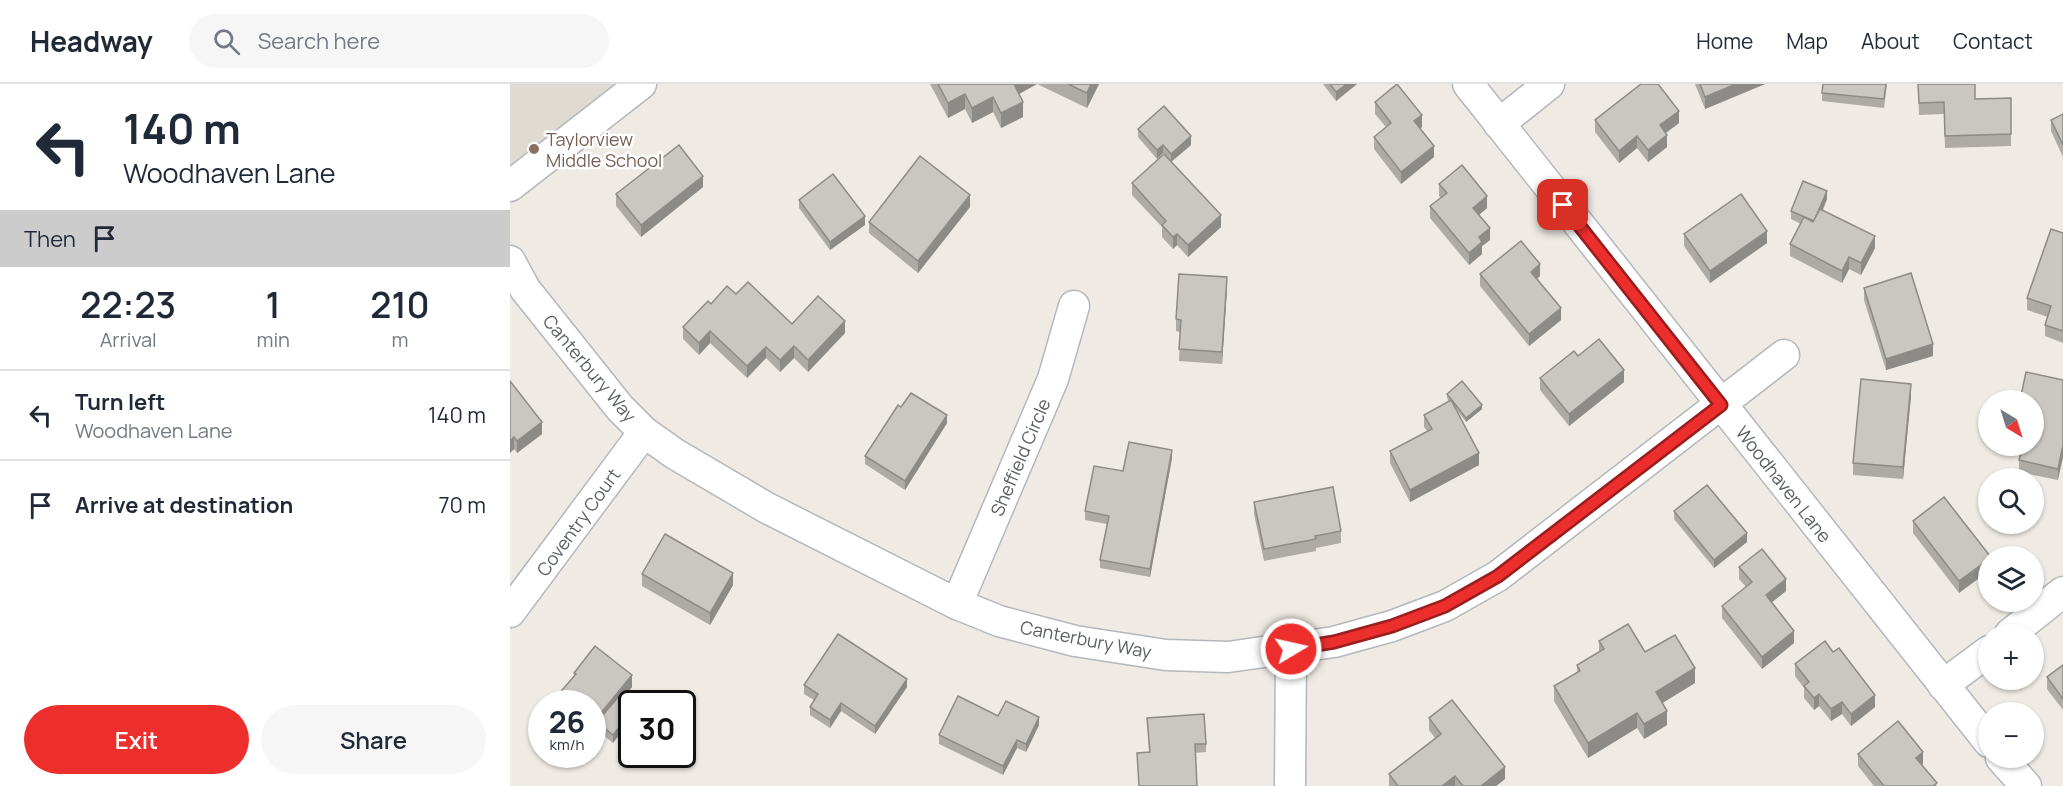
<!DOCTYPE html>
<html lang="en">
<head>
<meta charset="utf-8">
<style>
	:root { --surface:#fff; --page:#f6f6f7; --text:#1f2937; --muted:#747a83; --line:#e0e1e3; --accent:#ec2e2d }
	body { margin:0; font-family:Manrope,sans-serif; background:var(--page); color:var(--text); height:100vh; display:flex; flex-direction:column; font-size:22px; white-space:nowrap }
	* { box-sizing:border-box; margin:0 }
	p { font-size:20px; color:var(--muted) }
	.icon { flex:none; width:33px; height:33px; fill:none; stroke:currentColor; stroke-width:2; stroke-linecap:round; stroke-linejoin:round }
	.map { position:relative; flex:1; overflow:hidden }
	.sheet { display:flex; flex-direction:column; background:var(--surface); width:510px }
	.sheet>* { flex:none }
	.hud { background:#fff; color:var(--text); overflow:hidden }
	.needle { width:39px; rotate:142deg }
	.tools { position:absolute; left:1468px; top:306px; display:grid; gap:12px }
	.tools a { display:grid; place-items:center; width:66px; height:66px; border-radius:50%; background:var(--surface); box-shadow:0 2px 4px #0004; font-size:30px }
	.speed { position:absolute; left:18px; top:606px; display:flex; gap:12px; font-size:30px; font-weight:700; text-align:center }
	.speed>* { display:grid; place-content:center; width:78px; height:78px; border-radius:50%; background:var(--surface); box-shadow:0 2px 4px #0004; line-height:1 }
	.speed small { font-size:15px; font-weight:400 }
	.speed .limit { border:3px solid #111; border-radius:9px; background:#fff; color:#111 }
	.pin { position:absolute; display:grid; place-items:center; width:51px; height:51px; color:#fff; margin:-26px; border-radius:12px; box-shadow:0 3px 9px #0006 }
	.me { position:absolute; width:66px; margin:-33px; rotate:81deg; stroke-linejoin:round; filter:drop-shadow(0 0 4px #0008) }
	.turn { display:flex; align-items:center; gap:21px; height:126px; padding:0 24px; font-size:27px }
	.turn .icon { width:78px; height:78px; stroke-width:2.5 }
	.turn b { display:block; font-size:42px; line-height:51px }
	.then { display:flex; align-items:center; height:57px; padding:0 24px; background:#0003; gap:12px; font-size:22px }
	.eta { display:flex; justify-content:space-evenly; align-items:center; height:102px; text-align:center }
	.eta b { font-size:36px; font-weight:600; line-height:42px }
	.cta { display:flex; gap:12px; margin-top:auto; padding:12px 24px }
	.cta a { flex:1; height:69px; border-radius:36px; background:var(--accent); color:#fff; font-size:24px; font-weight:600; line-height:69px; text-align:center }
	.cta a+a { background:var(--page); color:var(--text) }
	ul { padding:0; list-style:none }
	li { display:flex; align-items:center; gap:18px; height:90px; padding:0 24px; border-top:2px solid var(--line) }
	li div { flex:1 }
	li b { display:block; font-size:22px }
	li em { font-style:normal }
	header { display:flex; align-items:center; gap:36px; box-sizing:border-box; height:84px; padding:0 30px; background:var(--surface); border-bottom:2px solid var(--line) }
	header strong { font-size:28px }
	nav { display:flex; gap:33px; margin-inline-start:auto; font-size:21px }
	.search { width:420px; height:54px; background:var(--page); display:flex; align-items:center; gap:15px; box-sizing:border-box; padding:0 21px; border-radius:33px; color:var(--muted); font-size:22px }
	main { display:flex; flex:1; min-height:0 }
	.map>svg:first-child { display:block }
	.education { fill:#dfdad2 }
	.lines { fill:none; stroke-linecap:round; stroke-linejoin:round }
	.minor-casing { stroke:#b4b7bb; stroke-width:33 }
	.minor { stroke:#fff; stroke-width:30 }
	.wall { fill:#aeaaa6 }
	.shaded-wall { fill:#8d8b87 }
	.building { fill:#cac6c1; stroke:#8d8b87; stroke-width:1.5 }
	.route-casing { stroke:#991e1d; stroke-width:15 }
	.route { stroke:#ec2e2d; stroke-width:10 }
	.education-dot { fill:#8d6e63; stroke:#fff; stroke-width:2 }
	.labels { text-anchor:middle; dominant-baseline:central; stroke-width:5; stroke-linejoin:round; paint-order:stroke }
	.education-label { font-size:18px; fill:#785e54; stroke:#fff; text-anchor:start }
	.street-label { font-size:18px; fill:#5c6065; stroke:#fff }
</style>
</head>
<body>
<header>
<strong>Headway</strong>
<div class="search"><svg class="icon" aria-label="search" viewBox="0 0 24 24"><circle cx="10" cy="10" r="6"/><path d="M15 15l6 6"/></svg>Search here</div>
<nav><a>Home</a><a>Map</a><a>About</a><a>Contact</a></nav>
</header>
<main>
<section class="sheet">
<div class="hud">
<div class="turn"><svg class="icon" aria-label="left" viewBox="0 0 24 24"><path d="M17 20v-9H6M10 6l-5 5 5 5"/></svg><div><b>140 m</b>Woodhaven Lane</div></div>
<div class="then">Then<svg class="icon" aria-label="arrive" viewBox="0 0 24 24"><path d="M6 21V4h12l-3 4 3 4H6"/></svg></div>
</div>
<div class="eta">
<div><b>22:23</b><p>Arrival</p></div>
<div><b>1</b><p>min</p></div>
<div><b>210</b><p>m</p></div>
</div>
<ul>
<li><svg class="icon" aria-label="left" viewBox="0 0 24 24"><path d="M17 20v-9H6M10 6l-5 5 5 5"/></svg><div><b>Turn left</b><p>Woodhaven Lane</p></div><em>140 m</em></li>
<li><svg class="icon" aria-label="arrive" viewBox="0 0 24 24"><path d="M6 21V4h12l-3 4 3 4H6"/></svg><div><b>Arrive at destination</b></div><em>70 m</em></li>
</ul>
<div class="cta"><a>Exit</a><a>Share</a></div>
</section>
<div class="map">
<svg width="1553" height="702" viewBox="0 0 1553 702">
	<rect width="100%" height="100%" fill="#efebe4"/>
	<polygon class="education" points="0,0 131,0 0,102"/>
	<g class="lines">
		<g class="minor-casing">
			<g id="minor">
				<polyline points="958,0 1479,658"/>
				<polyline points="989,40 1039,0"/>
				<polyline points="0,102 131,0"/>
				<polyline points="0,177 15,205 110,324 134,348 165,370 257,424 447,520 489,537 565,557 656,571 718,573 824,558 882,542 935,522 988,492 1274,271"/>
				<polyline points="447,520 543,295 564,222"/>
				<polyline points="0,528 134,348"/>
				<polyline points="1500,550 1553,508"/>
				<polyline points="1433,601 1479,567"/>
				<polyline points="1491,674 1516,702"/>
				<polyline points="780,702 781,565"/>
			</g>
		</g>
		<use href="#minor" class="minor"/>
	</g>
	<g class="wall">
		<polygon points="420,0 589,0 577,24 527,0 509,10 513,33 491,44 483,28 462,39 455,25 438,34"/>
		<polygon points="813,0 847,0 826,17"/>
		<polygon points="1185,0 1255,0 1195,25"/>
		<polygon points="1377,0 1374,24 1312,17 1312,9"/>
		<polygon points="1408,0 1465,15 1501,14 1501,62 1435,64 1434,30 1409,31"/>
		<polygon points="865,18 912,43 910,44 924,73 891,100 864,65 864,53 876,43 865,30"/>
		<polygon points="1553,30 1553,73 1541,47 1541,36"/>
		<polygon points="1085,36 1169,39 1156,49 1157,63 1138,78 1127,64 1109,79 1085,48"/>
		<polygon points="628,45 681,61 661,78 711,143 678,173 667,161 663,165 652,153 652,143 622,111 622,99 654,70 653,69 647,75 628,53"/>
		<polygon points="929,100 977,124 969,131 980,156 972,162 972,170 959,181 920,134 920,122 931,114 929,112"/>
		<polygon points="193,103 131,153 106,122 106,110"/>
		<polygon points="1317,115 1313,126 1365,164 1351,191 1339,185 1332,199 1280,172 1280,160 1291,140 1281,135 1281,127"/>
		<polygon points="289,116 355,141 320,166 289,124"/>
		<polygon points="460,123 408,189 359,149 359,138"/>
		<polygon points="1553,149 1553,259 1535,252 1535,241 1538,233 1517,226 1517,214"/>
		<polygon points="1174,150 1257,159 1200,199 1174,162"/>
		<polygon points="970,190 1030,192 1027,195 1051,236 1019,262 970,202"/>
		<polygon points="1354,204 1423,272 1376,286 1354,216"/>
		<polygon points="717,205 712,280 669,277 670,248 666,247 666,235"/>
		<polygon points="226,210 282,240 335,249 298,288 284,274 270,288 256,274 237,294 200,259 189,271 173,255 173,243 201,220"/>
		<polygon points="1068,272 1114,298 1059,342 1030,306 1030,294"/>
		<polygon points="1553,296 1548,396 1509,388 1509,376 1524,316"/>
		<polygon points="0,297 32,350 7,369 4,365 0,369"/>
		<polygon points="937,310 972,325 956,338 946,325 969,381 900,418 880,379 880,367 917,347 914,343 914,331 939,317 937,314"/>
		<polygon points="1401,312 1393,395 1343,391 1343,379"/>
		<polygon points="391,323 437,339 395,406 355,380 355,372"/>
		<polygon points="662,374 640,493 590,484 590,476 597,440 575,436 575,427 613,387"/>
		<polygon points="744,418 831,447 831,459 806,464 806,467 754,477 744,430"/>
		<polygon points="1164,427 1237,458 1204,484 1164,435"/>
		<polygon points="1403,437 1480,472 1449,509 1403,449"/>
		<polygon points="1229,483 1276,507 1262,518 1284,559 1252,585 1212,534 1212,522 1236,503 1229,495"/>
		<polygon points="132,490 223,501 200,541 132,502"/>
		<polygon points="1089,557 1135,568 1185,599 1152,619 1157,641 1134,655 1127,644 1078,674 1044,617 1044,602 1067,589 1067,581 1089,568"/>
		<polygon points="1285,580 1365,623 1341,642 1332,630 1321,637 1309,622 1304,626 1294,614 1294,604 1285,592"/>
		<polygon points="1553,581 1553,626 1537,605 1537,593"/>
		<polygon points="64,589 122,603 113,615 103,659 87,646 82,652 64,593"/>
		<polygon points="294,601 397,603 365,650 331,627 320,644 300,631 300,623 304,616 294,610"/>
		<polygon points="32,630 32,661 21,653 21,641"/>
		<polygon points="637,634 696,660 696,668 685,669 687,702 629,702 627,669 639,668"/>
		<polygon points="919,634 995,695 986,702 879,702 879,690 925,654 919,646"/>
		<polygon points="529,641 516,668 507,664 493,691 429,660 429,651"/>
		<polygon points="43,670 68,670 58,682"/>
		<polygon points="1348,670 1413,680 1412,681 1427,702 1364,702 1348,682"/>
	</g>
	<g class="shaded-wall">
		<polygon points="503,0 527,0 503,13"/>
		<polygon points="581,0 589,0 577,24 577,9"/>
		<polygon points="837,0 847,0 826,17 826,8"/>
		<polygon points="1226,0 1255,0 1195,25 1195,13"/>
		<polygon points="455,10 455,25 438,34 438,19"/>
		<polygon points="483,13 483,28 462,39 462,24"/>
		<polygon points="513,18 513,33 491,44 491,29"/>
		<polygon points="1169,27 1169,39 1150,53 1150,41"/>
		<polygon points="912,31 912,43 904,49 904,37"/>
		<polygon points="1157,51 1157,63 1138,78 1138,66"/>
		<polygon points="681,52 681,61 661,78 661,70"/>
		<polygon points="1127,52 1127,64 1109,79 1109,67"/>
		<polygon points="653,61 653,69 647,75 647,66"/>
		<polygon points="924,62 924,73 891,100 891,88"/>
		<polygon points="193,92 193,103 131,153 131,141"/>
		<polygon points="1317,107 1317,115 1304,145 1304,137"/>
		<polygon points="460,111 460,123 408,189 408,177"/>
		<polygon points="977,112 977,124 963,136 963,124"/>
		<polygon points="711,131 711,143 678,173 678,161"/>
		<polygon points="355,132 355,141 320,166 320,158"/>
		<polygon points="980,144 980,156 972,162 972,170 959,181 959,169 969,153"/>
		<polygon points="1257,147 1257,159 1200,199 1200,187"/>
		<polygon points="667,150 667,161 663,165 663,153"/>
		<polygon points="1365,152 1365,164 1351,191 1351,179"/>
		<polygon points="1339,173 1339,185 1332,199 1332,187"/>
		<polygon points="1030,180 1030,192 1021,200 1021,188"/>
		<polygon points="717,193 717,205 712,280 712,268"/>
		<polygon points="1051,224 1051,236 1019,262 1019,250"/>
		<polygon points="335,237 335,249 298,288 298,276"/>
		<polygon points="200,247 200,259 189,271 189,259"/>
		<polygon points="1423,260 1423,272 1376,286 1376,275"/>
		<polygon points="284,262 284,274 270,288 270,276"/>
		<polygon points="256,263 256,274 237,294 237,282"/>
		<polygon points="1114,286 1114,298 1059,342 1059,330"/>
		<polygon points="1401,300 1401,312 1393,395 1393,383"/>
		<polygon points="972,321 972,325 956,338 956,334"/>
		<polygon points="437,331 437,339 395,406 395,397"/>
		<polygon points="32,338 32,350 7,369 7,357"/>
		<polygon points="4,353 4,365 0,369 0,357"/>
		<polygon points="1553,361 1553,373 1548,396 1548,385"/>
		<polygon points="662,366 662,374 640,493 640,485"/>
		<polygon points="969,369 969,381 900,418 900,406"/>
		<polygon points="1237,449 1237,458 1204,484 1204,476"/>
		<polygon points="1479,475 1479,487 1449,509 1449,497"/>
		<polygon points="223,489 223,501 200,541 200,529"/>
		<polygon points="1276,495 1276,507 1256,523 1256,511"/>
		<polygon points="1284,547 1284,559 1252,585 1252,573"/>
		<polygon points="1185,584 1185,599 1146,623 1146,608"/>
		<polygon points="122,591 122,603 91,641 87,638 87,646 82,652 82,640"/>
		<polygon points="397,595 397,603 365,650 365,642"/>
		<polygon points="1309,610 1309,622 1304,626 1304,614"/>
		<polygon points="1365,611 1365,623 1341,642 1341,630"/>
		<polygon points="1332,618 1332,630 1321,637 1321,625"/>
		<polygon points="331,619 331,627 320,644 320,636"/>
		<polygon points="122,627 122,635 103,659 103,651"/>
		<polygon points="1157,627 1157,641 1134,655 1134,640"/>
		<polygon points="1127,629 1127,644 1078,674 1078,659"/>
		<polygon points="529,633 529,641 516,668 516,660"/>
		<polygon points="507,656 507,664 493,691 493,682"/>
		<polygon points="1413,668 1413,680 1406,686 1406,674"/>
		<polygon points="68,670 58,682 58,671"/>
		<polygon points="995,683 995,695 986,702 971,702"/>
		<polygon points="945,692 945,702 932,702"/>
	</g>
	<g class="building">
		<polygon points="428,0 504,0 513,18 491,29 483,13 462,24 455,10 438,19"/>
		<polygon points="558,0 581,0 577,9"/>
		<polygon points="820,0 837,0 826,8"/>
		<polygon points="887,0 912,31 904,37 924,62 891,88 864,53 881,39 865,18"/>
		<polygon points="1131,0 1148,0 1169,27 1150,41 1157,51 1138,66 1127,52 1109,67 1085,36"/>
		<polygon points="1190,0 1226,0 1195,13"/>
		<polygon points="1313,0 1376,0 1374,15 1312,9"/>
		<polygon points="1408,0 1465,0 1465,15 1501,14 1501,50 1435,52 1434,18 1409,19"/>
		<polygon points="654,22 681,52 661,70 653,61 647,66 628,45"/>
		<polygon points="1553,30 1553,61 1541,36"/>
		<polygon points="169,61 193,92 131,141 106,110"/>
		<polygon points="654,70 711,131 678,161 667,150 663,153 652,141 656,137 622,99"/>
		<polygon points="410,72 460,111 408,177 359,138"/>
		<polygon points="952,81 977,112 963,124 980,144 969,153 972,158 959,169 920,122 937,109 929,100"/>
		<polygon points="323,90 355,132 320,158 289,116"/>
		<polygon points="1293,97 1317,107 1304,137 1281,127"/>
		<polygon points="1231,110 1257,147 1200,187 1174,150"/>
		<polygon points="1310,125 1365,152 1351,179 1339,173 1332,187 1280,160 1294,133 1303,138"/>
		<polygon points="1541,145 1553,149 1553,247 1535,241 1541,222 1517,214"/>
		<polygon points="1011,157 1030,180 1021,188 1051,224 1019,250 970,190"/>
		<polygon points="1401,189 1423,260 1376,275 1354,204"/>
		<polygon points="669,190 717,193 712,268 669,265 671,236 666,235"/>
		<polygon points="238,198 282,240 308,212 335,237 298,276 284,262 270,276 256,263 237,282 200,247 189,259 173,243 198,217 201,220 217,202 226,210"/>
		<polygon points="1089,255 1114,286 1059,330 1030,294 1064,267 1068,272"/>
		<polygon points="1516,288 1553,296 1553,361 1548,385 1509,376 1513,362 1524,362 1524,316 1510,316"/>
		<polygon points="1351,295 1401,300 1393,383 1343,379"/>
		<polygon points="0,297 32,338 7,357 4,353 0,357"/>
		<polygon points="952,297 972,321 956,334 937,310"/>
		<polygon points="401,309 437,331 395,397 355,372 388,321 391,323"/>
		<polygon points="941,316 969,369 900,406 880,367 922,345 914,331"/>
		<polygon points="619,358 662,366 640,485 590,476 599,432 575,427 584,382 613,387"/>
		<polygon points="1197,401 1237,449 1204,476 1164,427"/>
		<polygon points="823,403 831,447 805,452 806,455 754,465 744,418"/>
		<polygon points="1434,413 1480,472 1479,472 1479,475 1449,497 1403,437"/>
		<polygon points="155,450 223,489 200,529 132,490"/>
		<polygon points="1252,465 1276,495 1256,511 1284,547 1252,573 1212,522 1242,498 1229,483"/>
		<polygon points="1118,540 1135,568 1165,551 1185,584 1146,608 1157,627 1134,640 1127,629 1078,659 1044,602 1070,587 1067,581 1094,565 1089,557"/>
		<polygon points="328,550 397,595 365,642 331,619 320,636 300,623 308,610 294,601"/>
		<polygon points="1315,557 1323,568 1329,564 1365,611 1341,630 1332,618 1321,625 1309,610 1304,614 1294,602 1299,598 1285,580"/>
		<polygon points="85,562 122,591 82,640 82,620 40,620 66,590 64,589"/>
		<polygon points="1553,581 1553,615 1537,593"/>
		<polygon points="109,612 122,622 122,627 103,651 87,638"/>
		<polygon points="448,612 488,632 496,617 529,633 516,660 507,656 493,682 429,651"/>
		<polygon points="942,616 995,683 971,702 953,702 945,692 932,702 888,702 879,690 931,650 919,634"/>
		<polygon points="32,630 32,649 21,641"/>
		<polygon points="694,630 696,660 685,660 687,702 629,702 627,669 640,668 637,634"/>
		<polygon points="1388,637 1413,668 1406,674 1427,699 1423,702 1374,702 1348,670"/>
	</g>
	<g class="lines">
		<g class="route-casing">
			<polyline id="route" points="781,565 824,558 882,542 935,522 988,492 1211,321 1053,121"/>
		</g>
		<use href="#route" class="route"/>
	</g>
	<circle class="education-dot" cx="24" cy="65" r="6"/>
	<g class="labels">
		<g class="education-label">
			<text x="36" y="55">Taylorview<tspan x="36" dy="21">Middle School</tspan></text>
		</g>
		<g class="street-label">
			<text transform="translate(80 284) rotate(50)">Canterbury Way</text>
			<text transform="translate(510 373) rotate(-67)">Sheffield Circle</text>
			<text transform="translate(1274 400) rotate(52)">Woodhaven Lane</text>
			<text transform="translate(68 438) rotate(-54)">Coventry Court</text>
			<text transform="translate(576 555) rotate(11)">Canterbury Way</text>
		</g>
	</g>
</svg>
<div class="tools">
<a><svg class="needle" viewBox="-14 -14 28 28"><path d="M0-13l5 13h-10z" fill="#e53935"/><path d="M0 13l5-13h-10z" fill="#747a83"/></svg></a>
<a><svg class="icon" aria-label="search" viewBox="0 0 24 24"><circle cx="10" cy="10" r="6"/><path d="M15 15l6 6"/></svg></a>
<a><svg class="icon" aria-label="layers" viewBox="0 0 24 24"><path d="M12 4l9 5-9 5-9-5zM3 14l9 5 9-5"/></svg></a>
<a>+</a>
<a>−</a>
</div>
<div class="speed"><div>26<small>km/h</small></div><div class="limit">30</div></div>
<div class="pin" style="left:1053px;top:121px;background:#d93025"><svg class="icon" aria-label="arrive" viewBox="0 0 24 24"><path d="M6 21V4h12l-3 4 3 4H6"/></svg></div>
<svg class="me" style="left:781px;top:565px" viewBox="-20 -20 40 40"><circle r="17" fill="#ec2e2d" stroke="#fff" stroke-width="3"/><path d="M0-11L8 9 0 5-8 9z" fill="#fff"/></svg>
</div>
</main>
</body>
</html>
